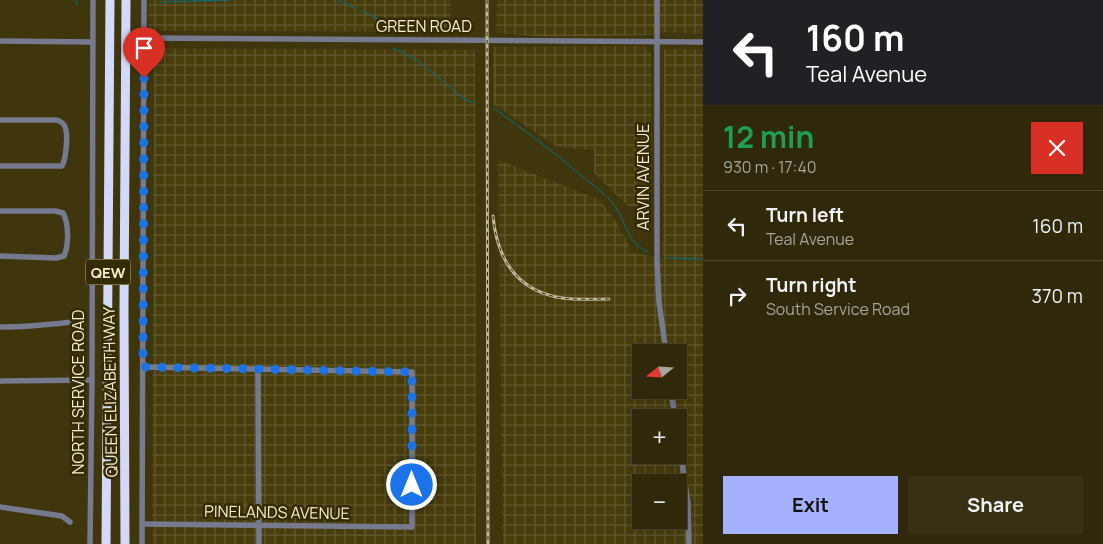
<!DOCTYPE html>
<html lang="en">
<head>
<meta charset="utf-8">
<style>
	:root { --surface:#2f280a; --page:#373013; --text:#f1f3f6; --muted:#a7a69c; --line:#4a442b; --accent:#a5b1fc }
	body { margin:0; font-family:Manrope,sans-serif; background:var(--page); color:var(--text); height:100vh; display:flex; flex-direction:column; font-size:19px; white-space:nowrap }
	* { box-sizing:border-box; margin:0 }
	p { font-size:16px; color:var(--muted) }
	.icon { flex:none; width:28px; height:28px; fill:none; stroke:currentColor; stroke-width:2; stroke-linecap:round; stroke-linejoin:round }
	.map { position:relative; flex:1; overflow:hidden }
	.drawer { display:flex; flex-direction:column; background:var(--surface); width:400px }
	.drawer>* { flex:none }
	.banner { background:#202124; color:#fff; overflow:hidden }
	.needle { width:32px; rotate:252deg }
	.fabs { position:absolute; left:632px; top:344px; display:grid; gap:10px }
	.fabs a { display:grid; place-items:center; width:55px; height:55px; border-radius:0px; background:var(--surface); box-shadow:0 5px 20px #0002,0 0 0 1px var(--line); font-size:25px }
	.pin { position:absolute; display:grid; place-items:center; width:42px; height:42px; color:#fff; margin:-51px -21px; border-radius:50% 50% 50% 0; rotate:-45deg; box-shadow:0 0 5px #0007 }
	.pin .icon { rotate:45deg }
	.me { position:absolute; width:55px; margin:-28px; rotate:0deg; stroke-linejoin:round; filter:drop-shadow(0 0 4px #0008) }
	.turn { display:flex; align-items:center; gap:18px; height:105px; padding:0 20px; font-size:22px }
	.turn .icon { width:65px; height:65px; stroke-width:2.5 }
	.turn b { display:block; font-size:35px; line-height:42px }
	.round { display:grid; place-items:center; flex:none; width:52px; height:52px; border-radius:0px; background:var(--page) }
	.head { display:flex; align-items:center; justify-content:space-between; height:85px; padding:0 20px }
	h1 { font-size:30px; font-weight:700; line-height:38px; color:#1e9e55 }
	.cta { display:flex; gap:10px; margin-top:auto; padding:10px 20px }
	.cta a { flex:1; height:58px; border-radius:0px; background:var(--accent); color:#111; font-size:20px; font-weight:700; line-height:58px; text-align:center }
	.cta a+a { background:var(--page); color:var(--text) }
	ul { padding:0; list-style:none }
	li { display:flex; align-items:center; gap:15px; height:70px; padding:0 20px; border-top:1px solid var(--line) }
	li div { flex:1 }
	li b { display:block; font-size:19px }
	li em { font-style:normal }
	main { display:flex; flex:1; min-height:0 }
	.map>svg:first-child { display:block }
	.industrial { fill:url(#industrial-grid); fill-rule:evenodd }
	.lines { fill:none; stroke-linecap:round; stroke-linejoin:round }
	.stream { stroke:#007287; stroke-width:1 }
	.minor { stroke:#767a8f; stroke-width:5.5 }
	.highway { stroke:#d3d9f8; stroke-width:9 }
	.rail-casing { stroke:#beb798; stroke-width:3 }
	.rail { stroke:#342b03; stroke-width:1; stroke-dasharray:4; stroke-linecap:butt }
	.route { stroke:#1a73e8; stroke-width:9; stroke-dasharray:0 16.2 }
	.labels { text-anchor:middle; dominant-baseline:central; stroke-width:5; stroke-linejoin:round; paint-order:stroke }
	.shield { fill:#342b03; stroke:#bab495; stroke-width:1 }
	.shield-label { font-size:15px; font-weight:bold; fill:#f4eed3 }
	.street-label { font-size:16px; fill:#f4eed3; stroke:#342b03 }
</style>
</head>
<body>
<main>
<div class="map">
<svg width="703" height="544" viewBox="0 0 703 544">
	<defs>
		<pattern id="industrial-grid" width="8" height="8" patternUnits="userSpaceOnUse" patternTransform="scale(1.25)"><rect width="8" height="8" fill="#473d0d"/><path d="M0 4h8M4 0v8" fill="none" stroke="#62592f"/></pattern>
	</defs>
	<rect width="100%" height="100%" fill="#3f360e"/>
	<g class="industrial">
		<polygon points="149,0 451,0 450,32 148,31"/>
		<polygon points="497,0 703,0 703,34 664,32 650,35 551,37 496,33"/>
		<polygon points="644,46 651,52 652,151 651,207 628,206 594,173 594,150 557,147 493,104 493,47"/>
		<polygon points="154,48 475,50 476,544 152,544"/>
		<path d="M 664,49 L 703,49 L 703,544 L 503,544 L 498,160 L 600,200 L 616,221 L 633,253 L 663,258 ZM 641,352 L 679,352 L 679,390 L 641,390 ZM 641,418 L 679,418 L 679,455 L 641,455 ZM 641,482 L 679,482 L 679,520 L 641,520 Z"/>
	</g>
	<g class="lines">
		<g class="stream">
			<polyline points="76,0 77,5"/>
			<polyline points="338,0 355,8"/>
			<polyline points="161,2 230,0"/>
			<polyline points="362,11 380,20 389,34"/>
			<polyline points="393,48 417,60 466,100 474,103"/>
			<path d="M 494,108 C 524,130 554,152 582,176 C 591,184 603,192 611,201 C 627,218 624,242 648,252"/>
			<polyline points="667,258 703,259"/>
		</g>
		<g class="minor">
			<polyline points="657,0 657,262 659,302 666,352"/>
			<polyline points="144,38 703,42"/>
			<polyline points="0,41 92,42"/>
			<path d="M 0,120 L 57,120 C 60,121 63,123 64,125 C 69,132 66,159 62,166 L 0,166"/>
			<path d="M 0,211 L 55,211 L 63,213 C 69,224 69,245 64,256 L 56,258 L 0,256"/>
			<path d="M 0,327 C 25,328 49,324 74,322"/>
			<polyline points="258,369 259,544"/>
			<polyline points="0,381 92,380"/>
			<polyline points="671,390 675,418"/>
			<polyline points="679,444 688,503 689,544"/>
			<polyline points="0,507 62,516 70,522"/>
			<polyline points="143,524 412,527 412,372 143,367"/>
			<polyline points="90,544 92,380 93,0"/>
			<polyline points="142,544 144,0"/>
		</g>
		<g class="highway">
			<polyline points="106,544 110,0"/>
			<polyline points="125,544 124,308 126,0"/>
		</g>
		<g class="rail-casing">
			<g id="rail">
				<polyline points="487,0 488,544"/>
				<path d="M 493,216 C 497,258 516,291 562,298 C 577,300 593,299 609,299"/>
			</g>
		</g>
		<use href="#rail" class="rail"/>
	</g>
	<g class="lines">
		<polyline class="route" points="144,78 143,367 412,372 412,485"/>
	</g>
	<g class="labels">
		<rect class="shield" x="85.5" y="259.5" width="45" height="25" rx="4"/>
		<g class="shield-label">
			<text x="108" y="272">QEW</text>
		</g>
		<g class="street-label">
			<text x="424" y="26">GREEN ROAD</text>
			<text transform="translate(643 177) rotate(-90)">ARVIN AVENUE</text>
			<text transform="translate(78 392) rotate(-90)">NORTH SERVICE ROAD</text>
			<text transform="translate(110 392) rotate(-91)">QUEEN ELIZABETH WAY</text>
			<text transform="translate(277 512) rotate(1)">PINELANDS AVENUE</text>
		</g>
	</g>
</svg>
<div class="fabs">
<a><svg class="needle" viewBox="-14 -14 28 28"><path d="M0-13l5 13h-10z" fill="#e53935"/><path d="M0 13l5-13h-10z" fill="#a7a69c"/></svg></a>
<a>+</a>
<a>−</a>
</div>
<div class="pin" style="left:144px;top:78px;background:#d93025"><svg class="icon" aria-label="arrive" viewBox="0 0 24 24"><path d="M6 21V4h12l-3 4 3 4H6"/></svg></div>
<svg class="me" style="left:412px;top:485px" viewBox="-20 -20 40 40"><circle r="17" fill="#1a73e8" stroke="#fff" stroke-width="3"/><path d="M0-11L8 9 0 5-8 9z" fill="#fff"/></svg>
</div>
<section class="drawer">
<div class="banner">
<div class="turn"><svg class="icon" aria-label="left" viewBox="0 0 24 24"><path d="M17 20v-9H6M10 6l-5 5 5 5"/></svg><div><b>160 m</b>Teal Avenue</div></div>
</div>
<div class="head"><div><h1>12 min</h1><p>930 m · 17:40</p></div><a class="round" style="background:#d93025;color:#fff"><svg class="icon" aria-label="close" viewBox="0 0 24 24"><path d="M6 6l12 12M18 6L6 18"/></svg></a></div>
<ul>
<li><svg class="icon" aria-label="left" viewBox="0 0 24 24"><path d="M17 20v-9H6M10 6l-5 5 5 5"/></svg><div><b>Turn left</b><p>Teal Avenue</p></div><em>160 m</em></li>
<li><svg class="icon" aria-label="right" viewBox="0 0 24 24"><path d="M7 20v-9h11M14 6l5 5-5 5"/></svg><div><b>Turn right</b><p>South Service Road</p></div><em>370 m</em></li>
</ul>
<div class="cta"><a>Exit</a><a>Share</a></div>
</section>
</main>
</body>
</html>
